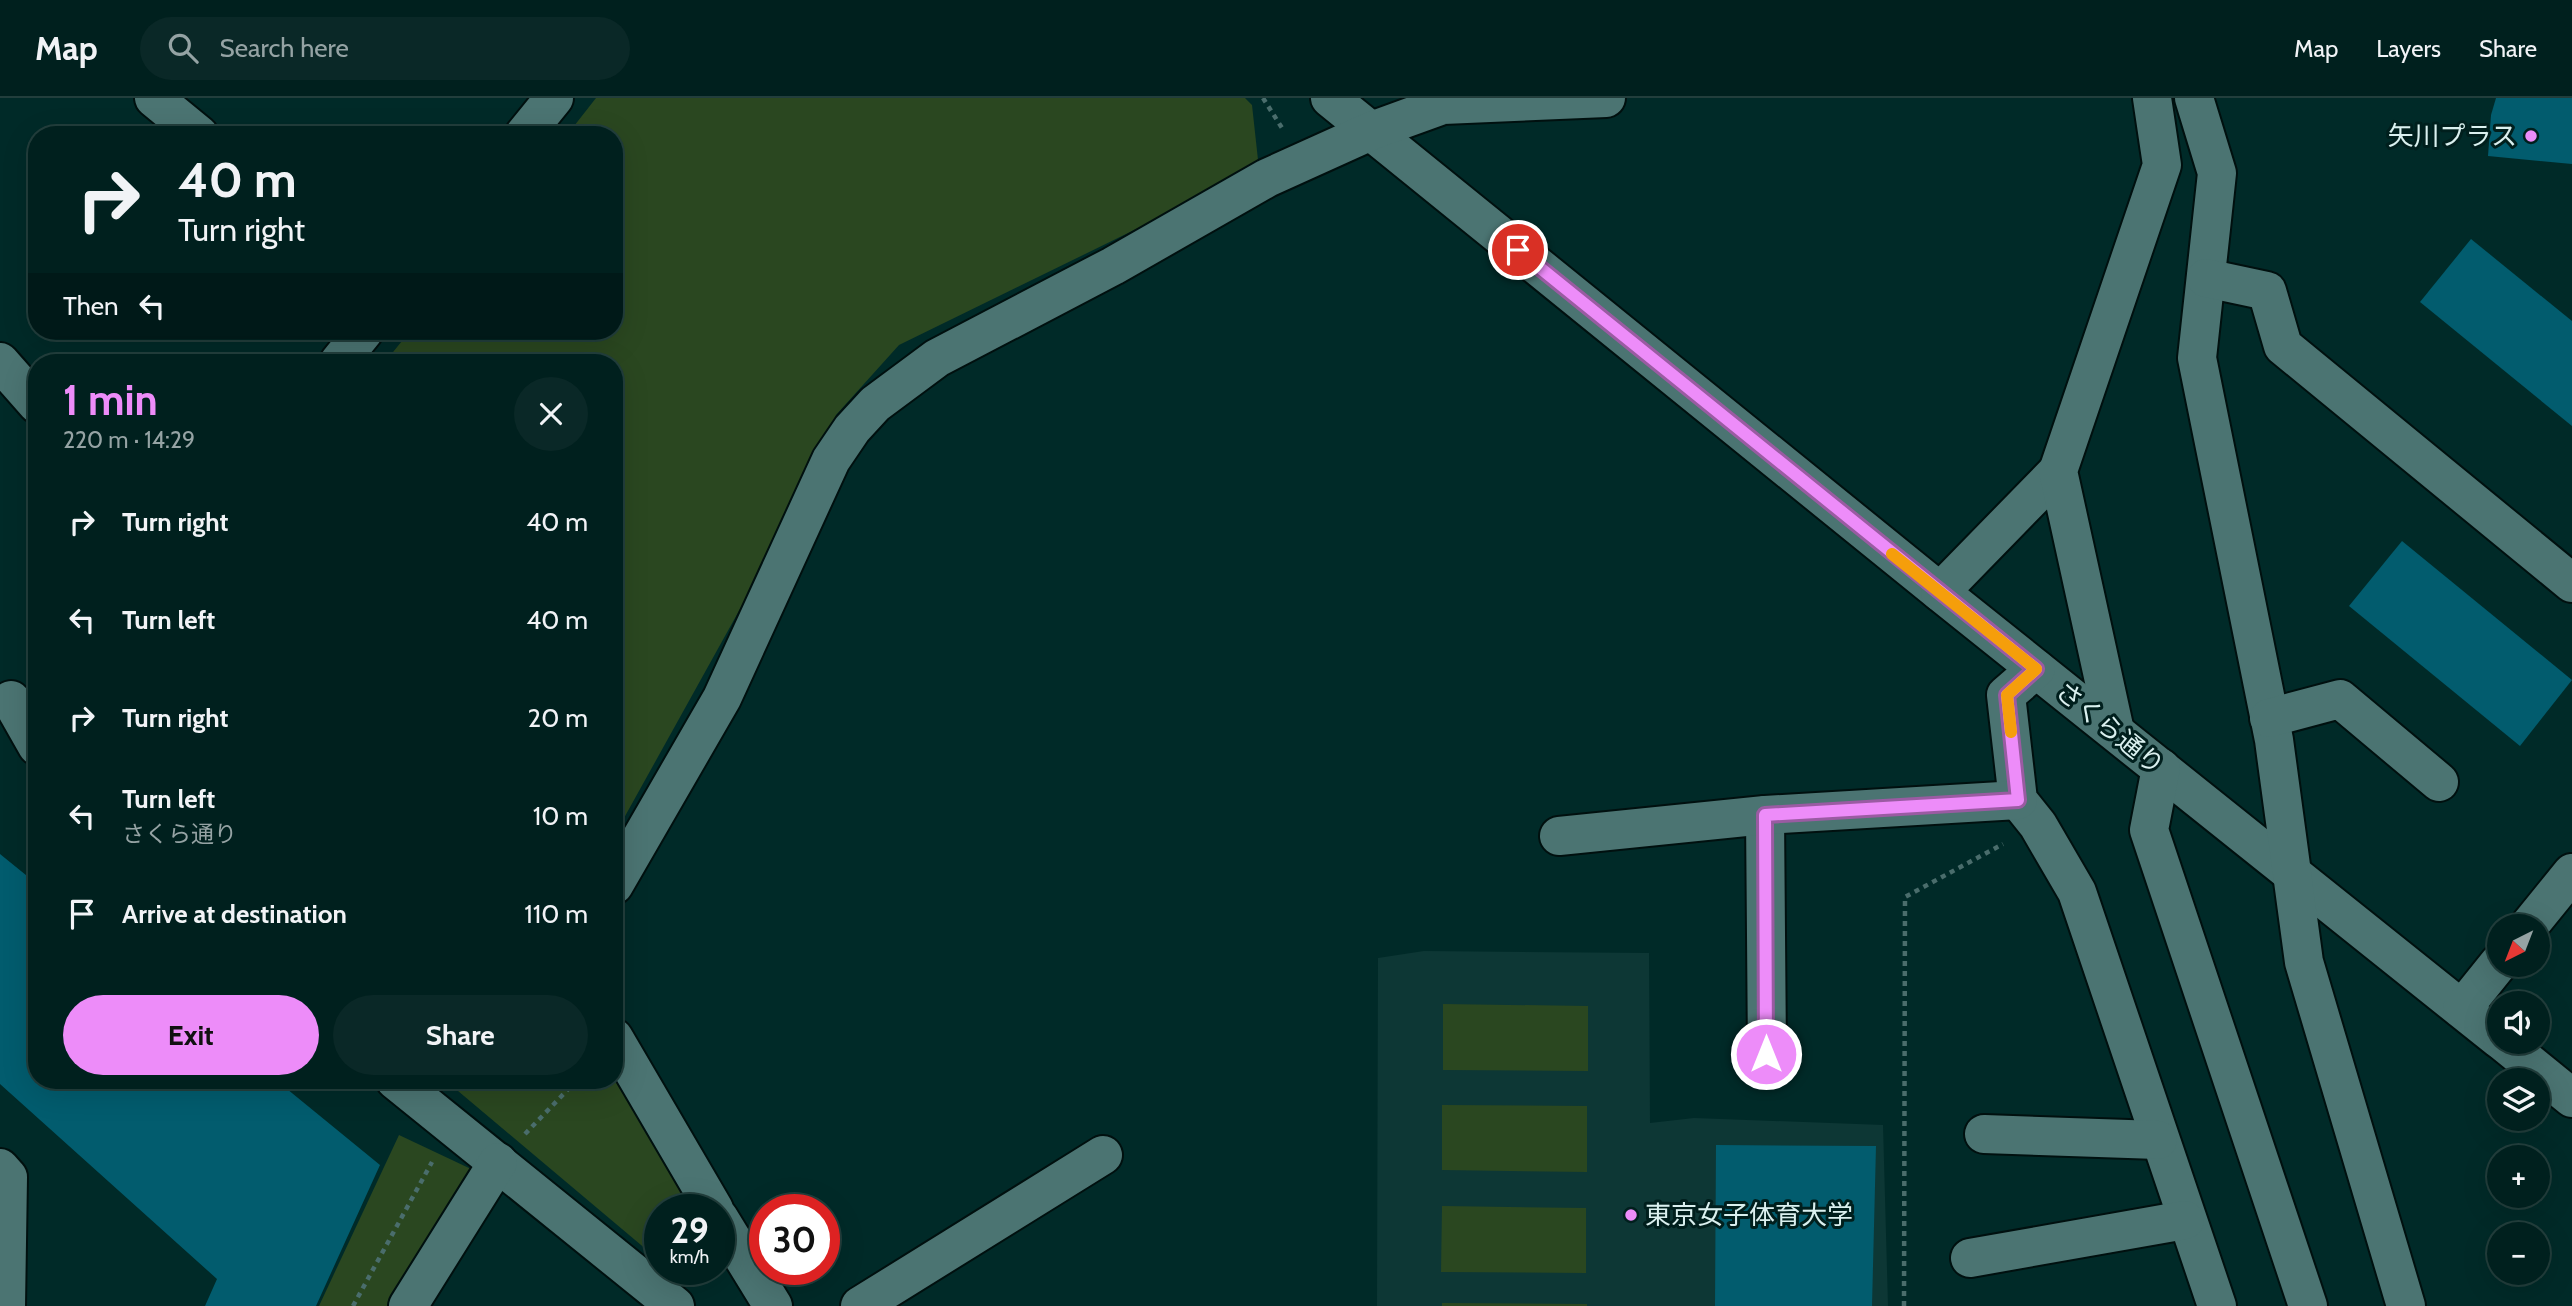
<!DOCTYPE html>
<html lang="en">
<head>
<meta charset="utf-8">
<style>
	:root { --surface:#00201e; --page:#0a2827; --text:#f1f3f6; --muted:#95a3a4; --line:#223e3c; --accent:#ed8cf9 }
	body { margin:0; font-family:Cabin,"Noto Sans JP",sans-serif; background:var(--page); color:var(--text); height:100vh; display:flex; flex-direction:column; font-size:26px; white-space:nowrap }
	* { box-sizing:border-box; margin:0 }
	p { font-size:23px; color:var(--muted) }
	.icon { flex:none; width:38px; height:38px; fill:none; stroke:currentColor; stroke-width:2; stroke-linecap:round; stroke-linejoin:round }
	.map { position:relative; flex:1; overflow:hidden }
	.details { position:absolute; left:28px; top:256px; width:595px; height:735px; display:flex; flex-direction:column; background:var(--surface); border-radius:28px; box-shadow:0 7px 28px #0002,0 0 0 2px var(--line) }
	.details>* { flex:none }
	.top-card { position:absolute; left:28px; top:28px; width:595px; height:214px; border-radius:28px; box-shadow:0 7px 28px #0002,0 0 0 2px var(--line); background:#00201e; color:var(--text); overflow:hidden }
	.needle { width:46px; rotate:222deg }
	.fabs { position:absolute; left:2487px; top:816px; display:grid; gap:14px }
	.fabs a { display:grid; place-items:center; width:63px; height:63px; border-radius:50%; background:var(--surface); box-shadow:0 7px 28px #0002,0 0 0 2px var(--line); font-size:35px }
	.speed { position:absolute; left:644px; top:1096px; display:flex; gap:14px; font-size:35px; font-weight:700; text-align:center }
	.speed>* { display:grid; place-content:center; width:91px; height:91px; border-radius:50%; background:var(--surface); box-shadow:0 7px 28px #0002,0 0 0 2px var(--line); line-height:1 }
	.speed small { font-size:18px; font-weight:400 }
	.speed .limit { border:10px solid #d22; background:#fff; color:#111 }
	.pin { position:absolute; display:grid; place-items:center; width:60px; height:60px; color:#fff; margin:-30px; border:4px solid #fff; border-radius:50%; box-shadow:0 2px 7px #0007 }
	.me { position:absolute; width:77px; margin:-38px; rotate:0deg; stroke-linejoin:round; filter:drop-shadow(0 0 5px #0008) }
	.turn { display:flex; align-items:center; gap:24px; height:147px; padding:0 35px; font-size:32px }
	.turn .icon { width:91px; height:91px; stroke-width:2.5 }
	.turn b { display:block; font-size:49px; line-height:60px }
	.then { display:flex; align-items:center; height:66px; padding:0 35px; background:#0003; gap:14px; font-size:26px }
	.round { display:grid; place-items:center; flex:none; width:74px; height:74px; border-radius:37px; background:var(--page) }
	.head { display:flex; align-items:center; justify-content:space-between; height:119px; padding:0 35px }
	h1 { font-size:42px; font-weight:700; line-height:52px; color:var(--accent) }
	.cta { display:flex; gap:14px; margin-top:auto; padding:14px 35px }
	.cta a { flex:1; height:80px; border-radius:42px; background:var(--accent); color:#111; font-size:28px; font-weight:700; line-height:80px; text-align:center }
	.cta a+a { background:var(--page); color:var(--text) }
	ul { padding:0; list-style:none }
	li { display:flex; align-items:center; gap:21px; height:98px; padding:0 35px }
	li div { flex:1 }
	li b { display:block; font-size:26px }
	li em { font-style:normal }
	header { display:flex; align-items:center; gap:42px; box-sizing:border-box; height:98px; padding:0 35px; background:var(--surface); border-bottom:2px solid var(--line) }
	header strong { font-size:33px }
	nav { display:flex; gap:38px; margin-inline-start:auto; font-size:24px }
	.search { width:490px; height:63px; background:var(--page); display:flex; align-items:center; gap:18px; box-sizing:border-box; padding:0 24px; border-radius:38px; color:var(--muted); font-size:26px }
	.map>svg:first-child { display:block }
	.built { fill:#0d3735 }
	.green { fill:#2a4720 }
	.building { fill:#025c6e }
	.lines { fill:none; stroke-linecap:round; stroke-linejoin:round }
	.minor-casing { stroke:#00100f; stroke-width:42 }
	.path { stroke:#4a6d6c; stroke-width:4.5; stroke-dasharray:5 5; stroke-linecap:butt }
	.minor { stroke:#4b7472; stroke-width:38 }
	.route-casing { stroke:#9a5ba2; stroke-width:18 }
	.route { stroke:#ed8cf9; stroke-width:12 }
	.slow { stroke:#f59e0b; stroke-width:12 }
	.poi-dot { fill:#ed8cf9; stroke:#001f1d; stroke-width:2.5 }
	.labels { text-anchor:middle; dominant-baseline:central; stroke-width:6; stroke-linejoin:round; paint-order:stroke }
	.poi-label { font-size:26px; fill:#daf0ef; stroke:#001f1d; text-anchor:end }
	.street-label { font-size:26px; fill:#daf0ef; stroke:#001f1d }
</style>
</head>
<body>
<header>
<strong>Map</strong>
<div class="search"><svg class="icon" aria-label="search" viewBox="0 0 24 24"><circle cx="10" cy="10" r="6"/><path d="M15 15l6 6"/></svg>Search here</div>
<nav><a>Map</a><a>Layers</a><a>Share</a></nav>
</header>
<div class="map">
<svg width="2572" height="1208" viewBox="0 0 2572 1208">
	<rect width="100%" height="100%" fill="#002a28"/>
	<polygon class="built" points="1424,853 1649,855 1650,1025 1694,1020 1883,1027 1888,1208 1377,1208 1378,860"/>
	<g class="green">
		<polygon points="596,0 1245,0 1252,7 1259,71 899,247 836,317 770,457 614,738 614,264 385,264 410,233 614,233 614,37 567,37"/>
		<polygon points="1443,906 1588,908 1588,973 1443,972"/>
		<polygon points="614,968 710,1111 660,1111 660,1163 445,982 614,982"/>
		<polygon points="1442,1007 1587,1008 1587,1074 1442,1072"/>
		<polygon points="399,1037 488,1079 409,1208 319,1208"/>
		<polygon points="1442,1108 1586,1110 1586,1175 1441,1174"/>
		<polygon points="669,1171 708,1171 688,1187"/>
		<polygon points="1442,1205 1587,1206 1587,1208 1442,1208"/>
	</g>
	<g class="building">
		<polygon points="2496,0 2572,0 2572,66 2488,58 2491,17"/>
		<polygon points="2471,141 2572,223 2572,328 2420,204"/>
		<polygon points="2402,443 2572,582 2520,648 2349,508"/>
		<polygon points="0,756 37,786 37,982 276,982 380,1067 316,1208 205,1208 217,1181 0,986"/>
		<polygon points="1716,1047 1876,1048 1872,1208 1715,1208"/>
	</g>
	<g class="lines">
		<g class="minor-casing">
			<g id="minor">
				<polyline points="154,0 199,37"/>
				<polyline points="1330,0 1940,494 2499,941"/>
				<polyline points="2194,0 2217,75 2197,260 2274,642 2304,864 2406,1208"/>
				<polyline points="524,37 554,0"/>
				<polyline points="2206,180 2267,193 2283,248 2572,485"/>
				<polyline points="0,264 37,306"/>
				<polyline points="339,264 364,233"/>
				<polyline points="1940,494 2058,373"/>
				<polyline points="2036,571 2006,597 2018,702 2038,727 2077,794 2217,1208"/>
				<polyline points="11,602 37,648"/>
				<polyline points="2269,620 2340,601 2439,684"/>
				<polyline points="2115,633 2058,373 2162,67 2152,0"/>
				<polyline points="2161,670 2149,732 2308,1208"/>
				<polyline points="1765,717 1767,956"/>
				<polyline points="1559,738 1765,717 2018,702"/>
				<polyline points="614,787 722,600 831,362 852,331 875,306 937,260 1113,168 1267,80 1371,33 1443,7 1606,0"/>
				<polyline points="2529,828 2572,775"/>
				<polyline points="2462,911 2499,865"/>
				<polyline points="614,940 714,1111"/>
				<polyline points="2502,943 2572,1000"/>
				<polyline points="395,982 675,1208"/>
				<polyline points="1984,1036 2158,1042"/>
				<polyline points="0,1070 8,1079 6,1208"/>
				<polyline points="719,1120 773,1208"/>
				<polyline points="1970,1160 2185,1122"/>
				<polyline points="408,1208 498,1064"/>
				<polyline points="860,1208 1103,1057"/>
			</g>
		</g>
		<g class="path">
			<polyline points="1263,0 1282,30"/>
			<polyline points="525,1036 577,982"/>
			<polyline points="353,1208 432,1064"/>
			<polyline points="1904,1208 1905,799 2003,746"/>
		</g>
		<use href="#minor" class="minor"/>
	</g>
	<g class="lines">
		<g class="route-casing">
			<polyline id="route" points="1518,152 2036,571 2007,597 2018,702 1765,717 1766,956"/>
		</g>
		<use href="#route" class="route"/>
		<polyline class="slow" points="1892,456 2036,571 2007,597 2011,634"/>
	</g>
	<g class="poi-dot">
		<circle cx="2531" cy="38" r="7"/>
		<circle cx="1631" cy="1117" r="7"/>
	</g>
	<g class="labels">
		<g class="poi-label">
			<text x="2517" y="38">矢川プラス</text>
			<text x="1645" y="1117" text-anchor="start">東京女子体育大学</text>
		</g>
		<g class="street-label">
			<text transform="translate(2110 630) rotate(39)">さくら通り</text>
		</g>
	</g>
</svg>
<div class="fabs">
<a><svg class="needle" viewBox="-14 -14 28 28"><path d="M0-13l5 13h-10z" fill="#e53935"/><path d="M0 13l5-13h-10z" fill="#95a3a4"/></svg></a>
<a><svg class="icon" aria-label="sound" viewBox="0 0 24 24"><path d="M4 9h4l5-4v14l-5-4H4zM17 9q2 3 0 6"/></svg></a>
<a><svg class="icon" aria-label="layers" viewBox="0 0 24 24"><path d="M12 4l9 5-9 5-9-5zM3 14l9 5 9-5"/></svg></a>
<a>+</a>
<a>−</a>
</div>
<div class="speed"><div>29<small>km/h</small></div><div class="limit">30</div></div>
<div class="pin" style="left:1518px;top:152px;background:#d93025"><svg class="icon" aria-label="arrive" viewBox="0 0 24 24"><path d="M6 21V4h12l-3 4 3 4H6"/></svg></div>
<svg class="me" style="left:1766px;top:956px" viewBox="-20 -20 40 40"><circle r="17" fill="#ed8cf9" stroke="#fff" stroke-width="3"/><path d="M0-11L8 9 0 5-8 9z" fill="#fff"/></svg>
<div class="top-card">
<div class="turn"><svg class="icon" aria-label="right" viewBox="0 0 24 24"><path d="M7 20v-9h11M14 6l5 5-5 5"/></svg><div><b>40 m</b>Turn right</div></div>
<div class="then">Then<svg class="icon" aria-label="left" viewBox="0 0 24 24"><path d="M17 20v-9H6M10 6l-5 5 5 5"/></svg></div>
</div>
<section class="details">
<div class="head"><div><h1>1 min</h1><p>220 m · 14:29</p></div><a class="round"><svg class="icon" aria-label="close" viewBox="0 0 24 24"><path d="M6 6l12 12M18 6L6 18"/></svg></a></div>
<ul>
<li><svg class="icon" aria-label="right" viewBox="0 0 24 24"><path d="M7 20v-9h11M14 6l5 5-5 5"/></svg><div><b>Turn right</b></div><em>40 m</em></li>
<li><svg class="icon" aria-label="left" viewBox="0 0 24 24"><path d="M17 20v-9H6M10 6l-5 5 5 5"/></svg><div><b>Turn left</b></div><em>40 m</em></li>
<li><svg class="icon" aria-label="right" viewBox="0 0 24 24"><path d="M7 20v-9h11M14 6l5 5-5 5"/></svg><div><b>Turn right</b></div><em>20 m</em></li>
<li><svg class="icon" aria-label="left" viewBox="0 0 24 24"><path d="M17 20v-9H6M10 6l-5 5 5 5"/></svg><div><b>Turn left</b><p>さくら通り</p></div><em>10 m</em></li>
<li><svg class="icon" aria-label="arrive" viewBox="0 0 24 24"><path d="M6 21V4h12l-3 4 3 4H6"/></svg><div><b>Arrive at destination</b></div><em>110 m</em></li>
</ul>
<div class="cta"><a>Exit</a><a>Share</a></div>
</section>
</div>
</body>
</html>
